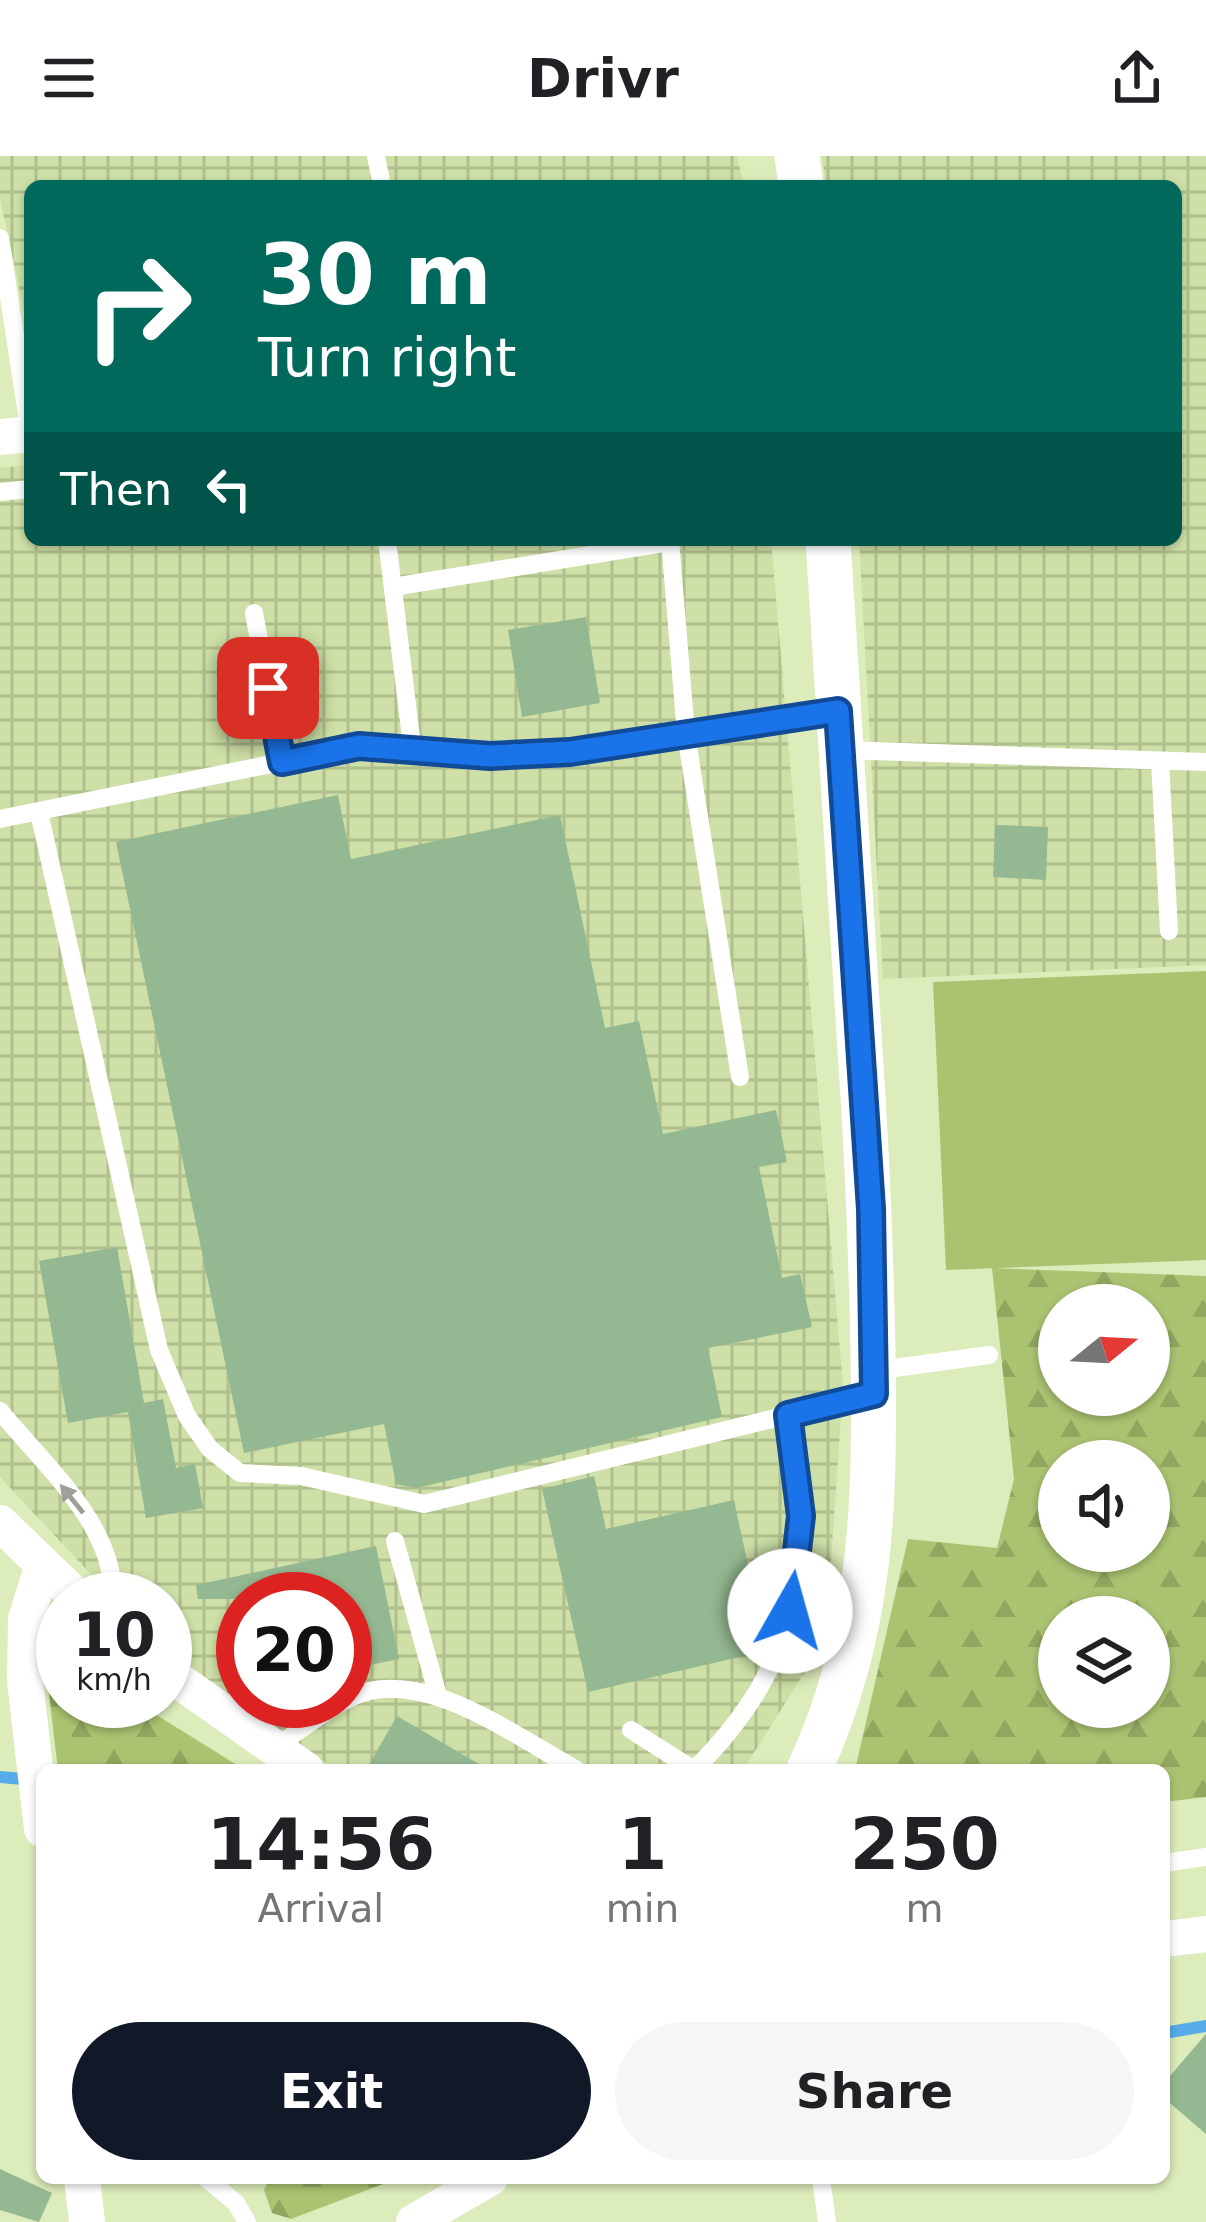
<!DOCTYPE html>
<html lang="en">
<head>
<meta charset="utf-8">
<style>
	:root { --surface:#fff; --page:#f6f6f6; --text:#202124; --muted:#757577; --accent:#111827 }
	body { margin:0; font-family:"DejaVu Sans",sans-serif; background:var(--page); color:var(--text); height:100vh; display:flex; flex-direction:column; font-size:45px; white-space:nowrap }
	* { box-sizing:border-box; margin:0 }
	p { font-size:39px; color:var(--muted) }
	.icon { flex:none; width:66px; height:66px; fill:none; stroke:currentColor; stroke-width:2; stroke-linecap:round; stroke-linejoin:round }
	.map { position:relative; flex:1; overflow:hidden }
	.details { position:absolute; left:36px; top:1608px; width:1134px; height:420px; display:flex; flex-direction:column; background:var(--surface); border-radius:18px; box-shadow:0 3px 9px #0004 }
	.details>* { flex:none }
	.top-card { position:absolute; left:24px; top:24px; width:1158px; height:366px; border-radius:18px; box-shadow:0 3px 9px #0004; background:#00695c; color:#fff; overflow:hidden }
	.needle { width:78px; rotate:72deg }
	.fabs { position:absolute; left:1038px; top:1128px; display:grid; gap:24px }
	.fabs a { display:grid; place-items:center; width:132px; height:132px; border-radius:50%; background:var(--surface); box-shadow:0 3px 9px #0004; font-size:60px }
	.speed { position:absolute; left:36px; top:1416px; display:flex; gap:24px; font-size:60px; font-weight:700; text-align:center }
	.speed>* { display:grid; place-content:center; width:156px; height:156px; border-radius:50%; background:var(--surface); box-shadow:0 3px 9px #0004; line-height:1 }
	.speed small { font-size:30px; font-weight:400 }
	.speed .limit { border:18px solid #d22; background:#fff; color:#111 }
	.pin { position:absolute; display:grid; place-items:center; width:102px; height:102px; color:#fff; margin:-51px; border-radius:24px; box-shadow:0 6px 18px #0006 }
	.me { position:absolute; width:132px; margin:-66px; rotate:7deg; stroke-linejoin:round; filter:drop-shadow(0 0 9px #0008) }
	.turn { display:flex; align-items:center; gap:42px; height:252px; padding:0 36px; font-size:54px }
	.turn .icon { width:156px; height:156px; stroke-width:2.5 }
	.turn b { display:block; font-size:84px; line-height:102px }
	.then { display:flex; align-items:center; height:114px; padding:0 36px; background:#0003; gap:24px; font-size:45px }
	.eta { display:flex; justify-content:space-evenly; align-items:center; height:204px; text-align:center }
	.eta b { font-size:72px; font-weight:800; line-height:84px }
	.primary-button { display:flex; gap:24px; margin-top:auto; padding:24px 36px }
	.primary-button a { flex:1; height:138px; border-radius:72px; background:var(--accent); color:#fff; font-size:48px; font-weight:800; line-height:138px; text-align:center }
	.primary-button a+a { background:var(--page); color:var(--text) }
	header { display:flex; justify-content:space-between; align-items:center; height:156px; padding:0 36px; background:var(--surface); font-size:54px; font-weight:800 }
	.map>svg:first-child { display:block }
	.industrial { fill:url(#industrial-grid); fill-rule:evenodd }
	.forest { fill:url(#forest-firs); fill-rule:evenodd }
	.green { fill:#abc371 }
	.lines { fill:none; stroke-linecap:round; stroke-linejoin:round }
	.stream { stroke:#57abe8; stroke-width:12 }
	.building { fill:#94b891 }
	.service { stroke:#fff; stroke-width:18 }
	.minor { stroke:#fff; stroke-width:36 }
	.tertiary { stroke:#fff; stroke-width:45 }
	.oneway { fill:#9d9f99 }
	.route-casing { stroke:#114b97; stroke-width:30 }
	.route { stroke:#1a73e8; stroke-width:21 }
</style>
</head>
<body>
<header><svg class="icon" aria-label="menu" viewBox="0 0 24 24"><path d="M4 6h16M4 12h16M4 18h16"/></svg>Drivr<svg class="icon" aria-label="share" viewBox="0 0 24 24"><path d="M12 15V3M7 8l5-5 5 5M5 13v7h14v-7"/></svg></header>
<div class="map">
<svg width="1206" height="2066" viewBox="0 0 1206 2066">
	<defs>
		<pattern id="industrial-grid" width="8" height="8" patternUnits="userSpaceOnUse" patternTransform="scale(3)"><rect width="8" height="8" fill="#cee0a7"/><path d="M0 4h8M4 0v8" fill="none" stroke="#b0bf8e"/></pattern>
		<pattern id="forest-firs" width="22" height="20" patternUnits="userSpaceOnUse" patternTransform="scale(3)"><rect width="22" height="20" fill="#abc371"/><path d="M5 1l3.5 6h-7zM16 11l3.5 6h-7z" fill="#92a660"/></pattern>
	</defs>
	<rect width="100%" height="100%" fill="#dcecba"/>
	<g class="industrial">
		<polygon points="0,0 737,0 744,30 30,30 30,184 0,42"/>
		<polygon points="822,0 1206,0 1206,809 883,823 859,384 1176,384 1176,30 826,30"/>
		<path d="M 30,309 L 30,384 L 771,384 L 843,1230 L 829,1435 L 806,1514 L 743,1614 L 338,1614 L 214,1539 L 165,1492 L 165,1443 L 114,1443 L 0,1321 L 0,312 ZM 243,1443 L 345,1443 L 345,1545 L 243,1545 Z"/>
	</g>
	<g class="forest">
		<path d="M 992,1112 L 1206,1120 L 1206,1641 L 1164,1646 L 1164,1614 L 855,1614 L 908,1383 L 997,1392 L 1014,1323 ZM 1059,1149 L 1149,1149 L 1149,1239 L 1059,1239 ZM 1059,1305 L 1149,1305 L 1149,1395 L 1059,1395 ZM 1059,1461 L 1149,1461 L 1149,1551 L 1059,1551 Z"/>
		<polygon points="59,1478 63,1545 134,1545 245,1614 58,1614 43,1487"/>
		<polygon points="270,2022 399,2022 291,2063 272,2057 264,2034"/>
	</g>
	<polygon class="green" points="1206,815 1206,1104 946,1114 933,826"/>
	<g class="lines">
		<g class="stream">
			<polyline points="0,1621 35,1624"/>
			<polyline points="1164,1877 1206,1870"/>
		</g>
	</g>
	<g class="building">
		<polygon points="586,461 600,547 522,561 508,474"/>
		<polygon points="338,639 351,703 560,659 605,872 639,865 663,978 776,954 787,1006 759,1011 782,1122 800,1118 812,1171 708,1192 722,1261 416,1332 396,1328 384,1268 244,1297 116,686"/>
		<polygon points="995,669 1048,671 1046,724 993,721"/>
		<polygon points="117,1091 144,1247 163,1243 176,1312 195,1308 203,1352 146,1362 128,1256 68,1267 39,1105"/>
		<polygon points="594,1320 606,1373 734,1344 765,1488 761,1496 588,1536 542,1333"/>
		<polygon points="376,1390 399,1503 345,1514 345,1443 198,1443 196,1429"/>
		<polygon points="397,1560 489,1614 366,1614"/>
		<polygon points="1206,1878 1206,1978 1164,1942 1164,1927"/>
		<polygon points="0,2013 52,2037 39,2066 0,2054"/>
	</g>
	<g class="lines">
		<g class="service">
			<polyline points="376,0 382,30"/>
			<polyline points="0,82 30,278"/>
			<polyline points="0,336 30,333"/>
			<polyline points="387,384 412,590"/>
			<polyline points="670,384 686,578 740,921"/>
			<polyline points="393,431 670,386"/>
			<polyline points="254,457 282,606"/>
			<polyline points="841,594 1206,606"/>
			<polyline points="1160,605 1169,775"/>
			<polyline points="39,656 159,1194 187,1260 210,1293 240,1317 301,1320 424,1348 874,1238"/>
			<polyline points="0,663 360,590 490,600 570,596 838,555"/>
			<polyline points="873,1215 989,1199"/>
			<path d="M 0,1255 C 45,1310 115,1369 113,1443"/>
			<polyline points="395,1385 438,1540"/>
			<polyline points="631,1574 694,1614"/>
			<path d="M 273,1593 C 298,1576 324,1554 352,1541 C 421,1508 516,1581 577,1614"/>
			<path d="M 694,1614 C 807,1501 808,1409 788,1259"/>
			<polyline points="1164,1707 1206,1701"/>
			<polyline points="206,2022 236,2047 247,2066"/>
			<polyline points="821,2022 827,2066"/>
		</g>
		<g class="minor">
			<polyline points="0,281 30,278"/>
			<polyline points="0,1367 79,1443"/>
			<polyline points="165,1515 306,1614"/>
			<polyline points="42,1673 25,1525 26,1463 43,1409"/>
			<polyline points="1164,1783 1206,1778"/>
			<polyline points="82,2022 87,2066"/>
			<polyline points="414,2066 490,2022"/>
		</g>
		<g class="tertiary">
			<polyline points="797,0 801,30"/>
			<path d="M 809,1614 C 874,1472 875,1348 873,1195 C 871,1095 867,995 860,894 C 849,724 838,554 828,384"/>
		</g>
	</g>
	<defs><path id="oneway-solid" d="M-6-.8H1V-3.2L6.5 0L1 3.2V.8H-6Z" transform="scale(3)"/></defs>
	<use class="oneway" href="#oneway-solid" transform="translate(72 1343) rotate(-129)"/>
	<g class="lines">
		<g class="route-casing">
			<polyline id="route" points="268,532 282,606 359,590 490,600 570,596 838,555 871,1053 874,1238 788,1259 801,1360 790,1455"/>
		</g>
		<use href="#route" class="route"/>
	</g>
</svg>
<div class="fabs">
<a><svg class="needle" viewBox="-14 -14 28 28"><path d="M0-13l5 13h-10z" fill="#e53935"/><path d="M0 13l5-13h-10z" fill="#757577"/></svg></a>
<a><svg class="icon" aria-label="sound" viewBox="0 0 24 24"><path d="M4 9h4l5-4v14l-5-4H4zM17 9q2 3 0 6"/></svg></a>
<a><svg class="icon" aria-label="layers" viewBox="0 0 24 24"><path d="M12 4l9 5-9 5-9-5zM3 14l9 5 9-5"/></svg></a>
</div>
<div class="speed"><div>10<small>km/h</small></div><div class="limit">20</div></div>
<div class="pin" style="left:268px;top:532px;background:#d93025"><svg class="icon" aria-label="arrive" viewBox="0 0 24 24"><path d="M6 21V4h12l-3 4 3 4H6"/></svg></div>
<svg class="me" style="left:790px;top:1455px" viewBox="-20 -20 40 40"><circle r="19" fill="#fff"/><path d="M0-13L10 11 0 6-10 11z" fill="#1a73e8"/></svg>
<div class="top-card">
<div class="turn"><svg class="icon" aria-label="right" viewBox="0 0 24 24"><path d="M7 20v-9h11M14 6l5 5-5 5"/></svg><div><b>30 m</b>Turn right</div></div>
<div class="then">Then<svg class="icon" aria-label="left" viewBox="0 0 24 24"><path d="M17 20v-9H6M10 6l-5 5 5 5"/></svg></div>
</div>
<section class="details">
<div class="eta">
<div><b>14:56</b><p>Arrival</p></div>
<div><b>1</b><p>min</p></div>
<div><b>250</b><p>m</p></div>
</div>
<div class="primary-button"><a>Exit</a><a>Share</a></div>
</section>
</div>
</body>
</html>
